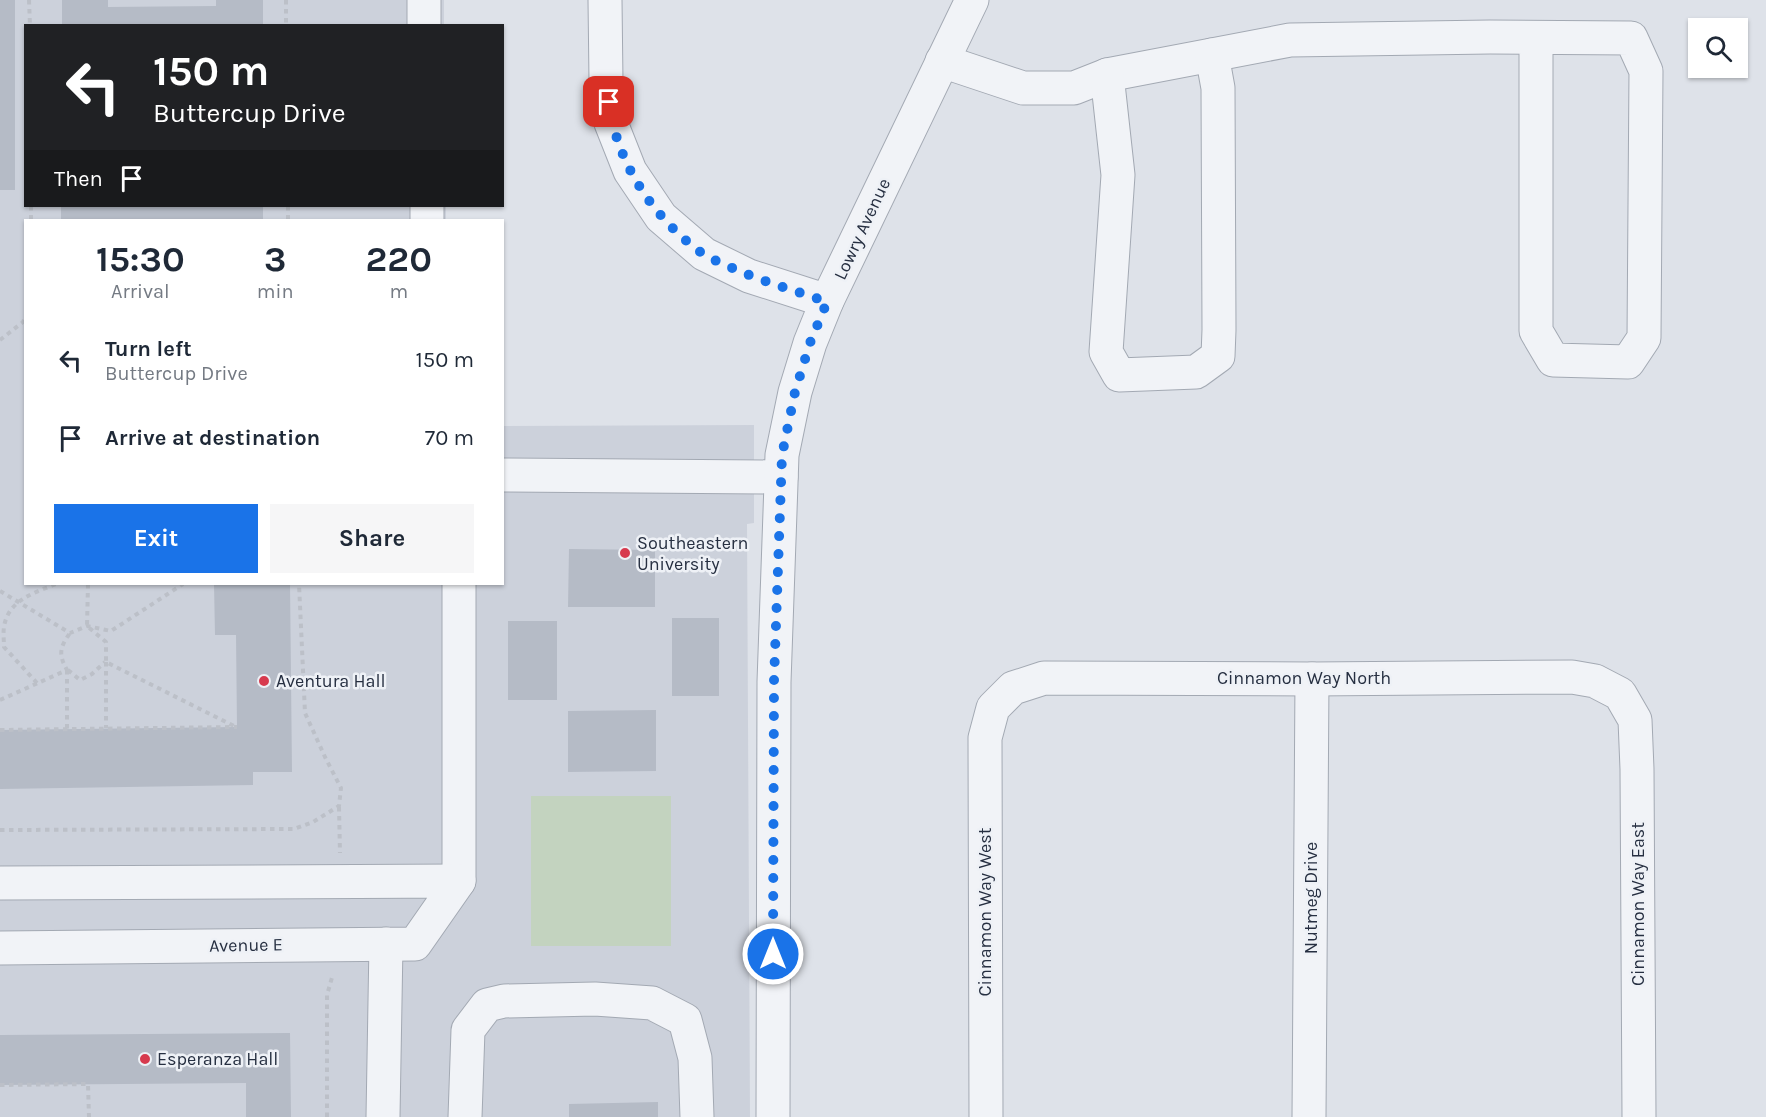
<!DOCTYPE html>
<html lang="en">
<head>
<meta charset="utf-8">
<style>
	:root { --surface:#fff; --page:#f6f6f7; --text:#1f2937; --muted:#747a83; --accent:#1a73e8 }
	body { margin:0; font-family:Karla,sans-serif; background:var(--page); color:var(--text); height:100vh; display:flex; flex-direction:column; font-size:22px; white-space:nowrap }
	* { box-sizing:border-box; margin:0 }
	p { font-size:20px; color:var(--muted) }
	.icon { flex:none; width:33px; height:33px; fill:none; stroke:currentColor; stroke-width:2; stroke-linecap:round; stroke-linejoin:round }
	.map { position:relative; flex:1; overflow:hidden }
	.drawer { position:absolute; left:24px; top:219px; width:480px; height:366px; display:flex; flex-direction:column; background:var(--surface); border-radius:0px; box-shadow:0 2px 4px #0004 }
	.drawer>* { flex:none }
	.banner { position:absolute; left:24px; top:24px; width:480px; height:183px; border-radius:0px; box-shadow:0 2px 4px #0004; background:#202124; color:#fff; overflow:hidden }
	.tools { position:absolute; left:1688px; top:18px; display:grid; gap:12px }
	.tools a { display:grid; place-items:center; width:60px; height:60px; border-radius:0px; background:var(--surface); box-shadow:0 2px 4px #0004; font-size:30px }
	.pin { position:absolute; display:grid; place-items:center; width:51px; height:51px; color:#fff; margin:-26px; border-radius:12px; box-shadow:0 3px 9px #0006 }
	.me { position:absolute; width:66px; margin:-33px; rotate:0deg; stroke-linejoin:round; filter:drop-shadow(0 0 4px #0008) }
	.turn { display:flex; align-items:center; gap:21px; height:126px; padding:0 30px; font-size:27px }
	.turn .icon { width:78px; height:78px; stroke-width:2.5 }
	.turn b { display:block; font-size:42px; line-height:51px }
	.then { display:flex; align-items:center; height:57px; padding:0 30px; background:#0003; gap:12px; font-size:22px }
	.eta { display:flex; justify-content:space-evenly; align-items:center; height:102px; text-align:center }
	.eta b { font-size:36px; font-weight:700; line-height:42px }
	.primary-button { display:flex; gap:12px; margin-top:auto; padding:12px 30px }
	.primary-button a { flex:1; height:69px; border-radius:0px; background:var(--accent); color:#fff; font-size:24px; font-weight:700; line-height:69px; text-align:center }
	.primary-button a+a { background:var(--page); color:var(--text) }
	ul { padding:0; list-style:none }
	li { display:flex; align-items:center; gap:18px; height:78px; padding:0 30px }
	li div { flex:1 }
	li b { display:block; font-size:22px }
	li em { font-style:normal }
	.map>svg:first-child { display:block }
	.built { fill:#ccd1db }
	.green { fill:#c3d3bf }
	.building { fill:#b5bbc6 }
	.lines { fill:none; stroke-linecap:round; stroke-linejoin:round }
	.minor-casing { stroke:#a3a9b3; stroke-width:35 }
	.path { stroke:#bcc0c8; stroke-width:4; stroke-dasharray:4.5 4.5; stroke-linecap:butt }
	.minor { stroke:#f1f3f7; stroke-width:33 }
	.route { stroke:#1a73e8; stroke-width:10; stroke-dasharray:0 18 }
	.poi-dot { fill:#d73a4e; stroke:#eef1f6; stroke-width:2 }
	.labels { text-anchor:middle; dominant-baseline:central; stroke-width:5; stroke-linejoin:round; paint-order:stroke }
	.street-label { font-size:18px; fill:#262f41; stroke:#eef1f6 }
	.poi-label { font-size:18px; fill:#262f41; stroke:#eef1f6; text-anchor:start }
</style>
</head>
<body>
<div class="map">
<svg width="1766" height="1117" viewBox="0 0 1766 1117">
	<rect width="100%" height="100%" fill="#dee2e9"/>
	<polygon class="built" points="0,0 444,0 444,25 26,26 26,206 446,206 446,220 26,220 26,584 502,584 503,426 754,425 754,523 747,524 750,1117 0,1117"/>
	<rect class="green" x="531" y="796" width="140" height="150"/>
	<g class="building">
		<rect x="0" y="0" width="15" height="190"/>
		<polygon points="62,0 108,0 108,7 216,6 216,0 263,0 263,26 62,26"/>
		<rect x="61" y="206" width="202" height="14"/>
		<polygon points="569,549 655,550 655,607 568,607"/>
		<polygon points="214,584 290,584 292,772 253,772 253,785 0,789 0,730 237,727 236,635 215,635"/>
		<rect x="672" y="618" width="47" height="78"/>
		<rect x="508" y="621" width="49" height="79"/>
		<polygon points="656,710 656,771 568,772 568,711"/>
		<polygon points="290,1033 291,1117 246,1117 246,1083 0,1085 0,1035"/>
		<polygon points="658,1102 658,1117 569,1117 569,1104"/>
	</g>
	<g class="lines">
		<g class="minor-casing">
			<g id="minor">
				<polyline points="424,0 424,26"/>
				<polyline points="605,0 606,81 611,123 630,171 661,217 704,254 749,276 827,301"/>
				<polyline points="942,61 1023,88 1074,88 1107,75 1290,40 1490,37 1631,38 1646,71 1644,338 1628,362 1553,360 1536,331 1536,38"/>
				<polyline points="1107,75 1118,175 1106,352 1119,375 1196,372 1218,356 1219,330 1218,88 1212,55"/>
				<polyline points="427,206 427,220"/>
				<polyline points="502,475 781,477"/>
				<polyline points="459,881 459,584"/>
				<polyline points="0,883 459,881 415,944 0,948"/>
				<polyline points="383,1117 386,944"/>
				<polyline points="465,1117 468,1030 487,1005 504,1001 595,999 652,1003 685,1020 695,1058 697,1117"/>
				<polyline points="773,1117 774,682 782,455 795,392 810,343 827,301 972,0"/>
				<polyline points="986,1117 985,738 993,708 1013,688 1044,678 1312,679 1572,677 1595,681 1620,694 1635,720 1637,769 1639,1117"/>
				<polyline points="1309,1117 1312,679"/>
			</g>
		</g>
		<g class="path">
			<polyline points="29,0 30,26"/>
			<polyline points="286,0 286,26"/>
			<polyline points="31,206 31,220"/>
			<polyline points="288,206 288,220"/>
			<polyline points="0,340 23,322 26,315"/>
			<polyline points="88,584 87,626 106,642 106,662 236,727"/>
			<polyline points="0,591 70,633 87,626 111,631 183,584"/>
			<polyline points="106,662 106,728"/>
			<polyline points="67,670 67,729"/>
			<polyline points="68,670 80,680 92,674 105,662"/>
			<path d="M 37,683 L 4,647 C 4,641 3,634 4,627 C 8,600 34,593 56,584"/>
			<path d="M 0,700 L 67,670 C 58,654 60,647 70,633"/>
			<polyline points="0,730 237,727"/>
			<polyline points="339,807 340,853"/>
			<polyline points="0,830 294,829 313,822 339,806 341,788 325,757 305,713 299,584"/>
			<polyline points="0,1085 88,1084 89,1117"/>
			<polyline points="327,1117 327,995 333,974"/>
		</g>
		<use href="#minor" class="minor"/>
	</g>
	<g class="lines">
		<path class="route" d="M 609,102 C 616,162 653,218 703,254 C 710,259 720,262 728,266 C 760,281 794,290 827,302 L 810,343 L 795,392 L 782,455 L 774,681 L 773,954"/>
	</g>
	<g class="poi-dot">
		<circle cx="625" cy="553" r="6"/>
		<circle cx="264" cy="681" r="6"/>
		<circle cx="145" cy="1059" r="6"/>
	</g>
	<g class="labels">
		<g class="street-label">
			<text transform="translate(862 229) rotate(-65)">Lowry Avenue</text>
			<text x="1304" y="678">Cinnamon Way North</text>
			<text transform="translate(1311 898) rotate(-90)">Nutmeg Drive</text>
			<text transform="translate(1638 904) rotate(-90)">Cinnamon Way East</text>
			<text transform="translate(985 912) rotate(-90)">Cinnamon Way West</text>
			<text transform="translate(246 945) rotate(-1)">Avenue E</text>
		</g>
		<g class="poi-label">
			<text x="637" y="543">Southeastern<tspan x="637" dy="21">University</tspan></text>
			<text x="276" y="681">Aventura Hall</text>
			<text x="157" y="1059">Esperanza Hall</text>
		</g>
	</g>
</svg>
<div class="tools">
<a><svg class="icon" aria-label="search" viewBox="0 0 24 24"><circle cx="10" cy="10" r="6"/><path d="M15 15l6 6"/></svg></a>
</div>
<div class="pin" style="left:609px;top:102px;background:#d93025"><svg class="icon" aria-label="arrive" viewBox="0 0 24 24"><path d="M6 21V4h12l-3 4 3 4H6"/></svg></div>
<svg class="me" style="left:773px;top:954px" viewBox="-20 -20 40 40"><circle r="17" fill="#1a73e8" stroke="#fff" stroke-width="3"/><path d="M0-11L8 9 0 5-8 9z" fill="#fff"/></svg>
<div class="banner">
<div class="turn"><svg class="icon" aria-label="left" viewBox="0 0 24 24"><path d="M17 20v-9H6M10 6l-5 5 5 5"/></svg><div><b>150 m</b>Buttercup Drive</div></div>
<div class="then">Then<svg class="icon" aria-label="arrive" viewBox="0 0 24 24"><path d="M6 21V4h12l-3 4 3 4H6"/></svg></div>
</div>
<section class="drawer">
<div class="eta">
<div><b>15:30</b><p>Arrival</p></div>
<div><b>3</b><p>min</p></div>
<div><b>220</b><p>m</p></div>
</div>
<ul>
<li><svg class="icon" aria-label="left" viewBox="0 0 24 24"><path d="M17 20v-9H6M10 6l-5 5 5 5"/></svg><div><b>Turn left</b><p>Buttercup Drive</p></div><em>150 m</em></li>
<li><svg class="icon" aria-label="arrive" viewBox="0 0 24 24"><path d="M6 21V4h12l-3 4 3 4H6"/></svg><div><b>Arrive at destination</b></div><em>70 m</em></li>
</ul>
<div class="primary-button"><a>Exit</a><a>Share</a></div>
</section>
</div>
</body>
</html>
